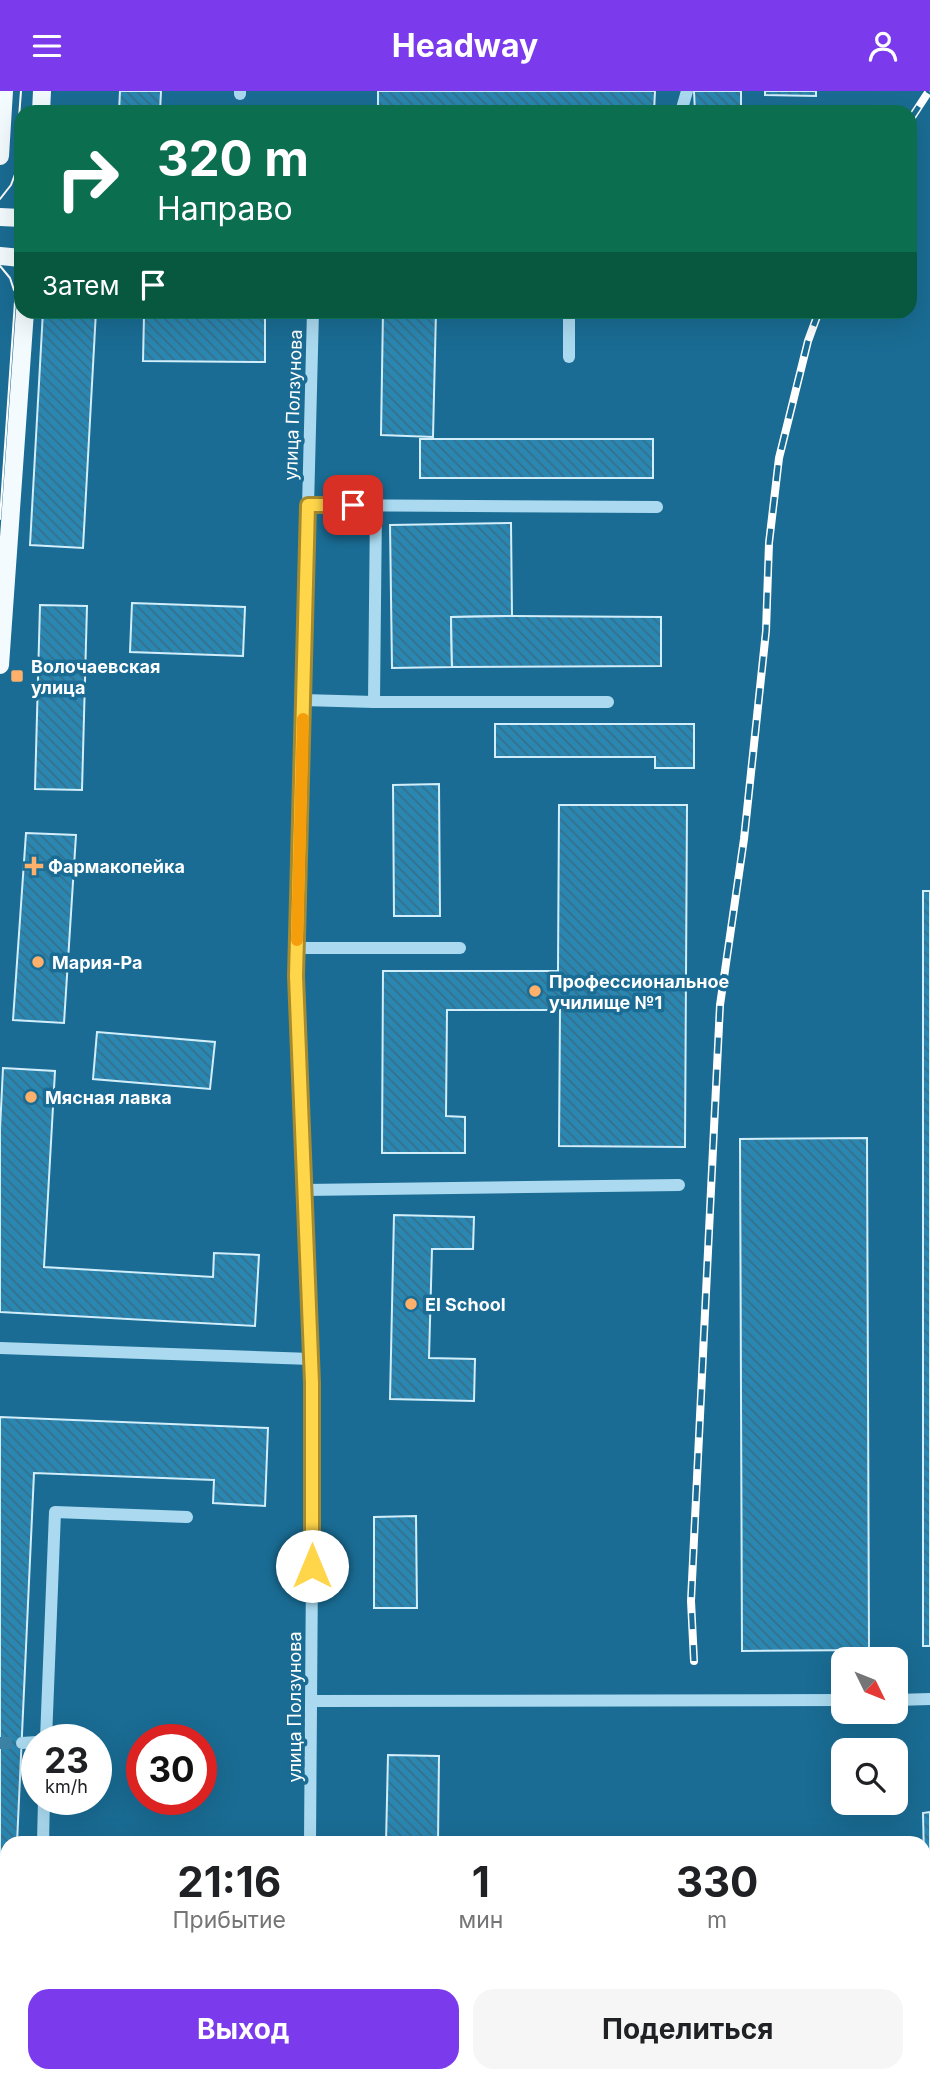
<!DOCTYPE html>
<html lang="ru">
<head>
<meta charset="utf-8">
<style>
	:root { --surface:#fff; --page:#f6f6f6; --text:#202124; --muted:#757577; --accent:#7c3aed }
	body { margin:0; font-family:Inter,sans-serif; background:var(--page); color:var(--text); height:100vh; display:flex; flex-direction:column; font-size:26px; white-space:nowrap }
	* { box-sizing:border-box; margin:0 }
	p { font-size:23px; color:var(--muted) }
	.icon { flex:none; width:38px; height:38px; fill:none; stroke:currentColor; stroke-width:2; stroke-linecap:round; stroke-linejoin:round }
	.map { position:relative; flex:1; overflow:hidden }
	.details { position:absolute; left:0px; top:1745px; width:931px; height:247px; display:flex; flex-direction:column; background:var(--surface); border-radius:21px 21px 0 0; box-shadow:0 7px 28px #0002 }
	.details>* { flex:none }
	.guide { position:absolute; left:14px; top:14px; width:903px; height:214px; border-radius:21px; box-shadow:0 7px 28px #0002; background:#0b6e4f; color:#fff; overflow:hidden }
	.needle { width:46px; rotate:133deg }
	.controls { position:absolute; left:831px; top:1556px; display:grid; gap:14px }
	.controls a { display:grid; place-items:center; width:77px; height:77px; border-radius:14px; background:var(--surface); box-shadow:0 7px 28px #0002; font-size:35px }
	.speed { position:absolute; left:21px; top:1633px; display:flex; gap:14px; font-size:35px; font-weight:700; text-align:center }
	.speed>* { display:grid; place-content:center; width:91px; height:91px; border-radius:50%; background:var(--surface); box-shadow:0 7px 28px #0002; line-height:1 }
	.speed small { font-size:18px; font-weight:400 }
	.speed .limit { border:10px solid #d22; background:#fff; color:#111 }
	.pin { position:absolute; display:grid; place-items:center; width:60px; height:60px; color:#fff; margin:-30px; border-radius:14px; box-shadow:0 4px 10px #0006 }
	.me { position:absolute; width:77px; margin:-38px; rotate:0deg; stroke-linejoin:round; filter:drop-shadow(0 0 5px #0008) }
	.turn { display:flex; align-items:center; gap:24px; height:147px; padding:0 28px; font-size:32px }
	.turn .icon { width:91px; height:91px; stroke-width:2.5 }
	.turn b { display:block; font-size:49px; line-height:60px }
	.then { display:flex; align-items:center; height:66px; padding:0 28px; background:#0003; gap:14px; font-size:26px }
	.eta { display:flex; justify-content:space-evenly; align-items:center; height:119px; text-align:center }
	.eta b { font-size:42px; font-weight:700; line-height:49px }
	.cta { display:flex; gap:14px; margin-top:auto; padding:14px 28px }
	.cta a { flex:1; height:80px; border-radius:21px; background:var(--accent); color:#fff; font-size:28px; font-weight:700; line-height:80px; text-align:center }
	.cta a+a { background:var(--page); color:var(--text) }
	header { display:flex; justify-content:space-between; align-items:center; height:91px; padding:0 28px; background:var(--accent); color:#fff; font-size:32px; font-weight:700 }
	.map>svg:first-child { display:block }
	.park { fill:#2382ad }
	.building { fill:url(#building-back-hatch); stroke:#d2eefb; stroke-width:2 }
	.lines { fill:none; stroke-linecap:round; stroke-linejoin:round }
	.minor-tunnel { stroke:#3c82a4; stroke-width:12; stroke-dasharray:12 6; stroke-linecap:butt }
	.minor { stroke:#abdaf0; stroke-width:12 }
	.major { stroke:#f4fbff; stroke-width:18 }
	.tram { stroke:#fff; stroke-width:2 }
	.rail-casing { stroke:#fff; stroke-width:8 }
	.rail { stroke:#1a6c94; stroke-width:5; stroke-dasharray:16; stroke-linecap:butt }
	.route-casing { stroke:#a68a30; stroke-width:18 }
	.route { stroke:#ffd54a; stroke-width:12 }
	.slow { stroke:#f59e0b; stroke-width:12 }
	.poi-dot { fill:#ffb06a; stroke:#1a6c94; stroke-width:2.5 }
	.labels { text-anchor:middle; dominant-baseline:central; stroke-width:7; stroke-linejoin:round; paint-order:stroke }
	.street-label { font-size:18px; fill:#fff; stroke:#1a6c94 }
	.poi-label { font-size:18px; font-weight:bold; fill:#fff; stroke:#1a6c94; text-anchor:start }
</style>
</head>
<body>
<header><svg class="icon" aria-label="menu" viewBox="0 0 24 24"><path d="M4 6h16M4 12h16M4 18h16"/></svg>Headway<svg class="icon" aria-label="person" viewBox="0 0 24 24"><circle cx="12" cy="8" r="4"/><path d="M4 21q1-7 8-7t8 7"/></svg></header>
<div class="map">
<svg width="930" height="1991" viewBox="0 0 930 1991">
	<defs>
		<pattern id="building-back-hatch" width="6" height="6" patternUnits="userSpaceOnUse" patternTransform="scale(1.75)"><rect width="6" height="6" fill="#2987b2"/><path d="M-1 5l2 2M0 0l6 6M5-1l2 2" fill="none" stroke="#376f89"/></pattern>
	</defs>
	<rect width="100%" height="100%" fill="#1a6c94"/>
	<polygon class="park" points="0,1943 7,1943 7,1984 263,1984 262,1991 0,1991"/>
	<g class="building">
		<polygon points="120,0 161,0 160,21 119,21"/>
		<polygon points="378,0 655,0 654,21 378,21"/>
		<polygon points="694,0 741,0 741,21 695,21"/>
		<polygon points="765,0 816,0 816,5 765,4"/>
		<polygon points="43,220 96,220 83,457 30,454"/>
		<polygon points="383,220 436,220 433,346 381,344"/>
		<polygon points="144,224 265,225 265,271 143,270"/>
		<rect x="420" y="348" width="233" height="39"/>
		<polygon points="511,432 512,525 451,526 452,576 392,577 390,434"/>
		<polygon points="132,512 245,516 243,565 130,561"/>
		<polygon points="40,514 87,515 82,699 35,698"/>
		<polygon points="512,525 661,526 661,575 452,576 451,526"/>
		<polygon points="495,633 694,633 694,677 655,677 655,666 495,666"/>
		<polygon points="439,693 440,825 394,825 393,694"/>
		<polygon points="559,714 687,714 685,1056 559,1055 560,919 447,919 446,1025 465,1026 465,1062 382,1062 383,880 558,880"/>
		<polygon points="26,742 76,744 64,932 13,929"/>
		<rect x="923" y="800" width="7" height="755"/>
		<polygon points="97,941 215,951 210,998 93,988"/>
		<polygon points="3,977 55,980 44,1176 213,1186 214,1162 259,1164 255,1235 0,1221 0,1038"/>
		<polygon points="867,1047 869,1559 742,1560 740,1048"/>
		<polygon points="394,1124 474,1126 473,1158 432,1158 429,1267 475,1268 474,1310 390,1308"/>
		<polygon points="0,1326 268,1337 265,1415 213,1412 214,1389 34,1382 17,1752 7,1752 7,1853 0,1853"/>
		<polygon points="416,1425 417,1517 374,1517 374,1426"/>
		<polygon points="388,1664 439,1665 438,1752 386,1752"/>
		<polygon points="930,1721 930,1991 929,1991 923,1722"/>
		<rect x="425" y="1984" width="53" height="7"/>
		<rect x="825" y="1984" width="40" height="7"/>
		<polygon points="681,1986 701,1987 713,1991 665,1991"/>
	</g>
	<g class="lines">
		<polyline class="minor-tunnel" points="0,1652 22,1652"/>
		<g class="minor">
			<polyline points="240,3 240,0"/>
			<polyline points="681,21 687,0"/>
			<polyline points="569,266 569,220"/>
			<polyline points="308,414 657,416"/>
			<polyline points="376,414 374,611 608,611"/>
			<polyline points="303,609 374,611"/>
			<polyline points="297,857 460,857"/>
			<polyline points="304,1099 679,1094"/>
			<polyline points="0,1257 311,1268"/>
			<polyline points="896,1609 930,1608"/>
			<polyline points="312,1610 844,1609"/>
			<polyline points="46,1648 55,1421 187,1426"/>
			<polyline points="22,1652 37,1651"/>
			<polyline points="43,1752 44,1708"/>
			<polyline points="310,1752 313,1340 296,885 313,220"/>
			<polyline points="0,1909 7,1910"/>
			<polyline points="348,1984 352,1991"/>
			<polyline points="306,1991 306,1984"/>
		</g>
		<g class="major">
			<polyline points="41,21 42,0"/>
			<polyline points="0,65 4,0"/>
			<polyline points="0,126 21,127"/>
			<polyline points="0,165 21,167"/>
			<polyline points="0,574 25,220"/>
		</g>
		<g class="tram">
			<polyline points="15,80 21,0"/>
			<polyline points="0,108 11,94 17,78"/>
			<polyline points="0,175 10,187 14,199"/>
			<polyline points="0,428 18,167 21,70"/>
		</g>
		<g class="rail-casing">
			<g id="rail">
				<polyline points="910,29 929,0"/>
				<polyline points="694,1570 691,1510 720,914 744,748 766,540 769,452 779,367 808,250 819,220"/>
			</g>
		</g>
		<use href="#rail" class="rail"/>
	</g>
	<g class="lines">
		<g class="route-casing">
			<polyline id="route" points="312,1475 312,1292 296,885 308,414 353,414"/>
		</g>
		<use href="#route" class="route"/>
		<polyline class="slow" points="297,849 303,628"/>
	</g>
	<g class="poi-dot">
		<rect x="10" y="578" width="14" height="14" rx="3.5"/>
		<path d="M30.5 764.5h7v7h7v7h-7v7h-7v-7h-7v-7h7z"/>
		<circle cx="38" cy="871" r="7"/>
		<circle cx="535" cy="900" r="7"/>
		<circle cx="31" cy="1006" r="7"/>
		<circle cx="411" cy="1213" r="7"/>
	</g>
	<g class="labels">
		<g class="street-label">
			<text transform="translate(293 314) rotate(-88)">улица Ползунова</text>
			<text transform="translate(294 1616) rotate(-90)">улица Ползунова</text>
		</g>
		<g class="poi-label">
			<text x="31" y="575">Волочаевская<tspan x="31" dy="21">улица</tspan></text>
			<text x="48" y="775">Фармакопейка</text>
			<text x="52" y="871">Мария-Ра</text>
			<text x="549" y="890">Профессиональное<tspan x="549" dy="21">училище №1</tspan></text>
			<text x="45" y="1006">Мясная лавка</text>
			<text x="425" y="1213">El School</text>
		</g>
	</g>
</svg>
<div class="controls">
<a><svg class="needle" viewBox="-14 -14 28 28"><path d="M0-13l5 13h-10z" fill="#e53935"/><path d="M0 13l5-13h-10z" fill="#757577"/></svg></a>
<a><svg class="icon" aria-label="search" viewBox="0 0 24 24"><circle cx="10" cy="10" r="6"/><path d="M15 15l6 6"/></svg></a>
</div>
<div class="speed"><div>23<small>km/h</small></div><div class="limit">30</div></div>
<div class="pin" style="left:353px;top:414px;background:#d93025"><svg class="icon" aria-label="arrive" viewBox="0 0 24 24"><path d="M6 21V4h12l-3 4 3 4H6"/></svg></div>
<svg class="me" style="left:312px;top:1475px" viewBox="-20 -20 40 40"><circle r="19" fill="#fff"/><path d="M0-13L10 11 0 6-10 11z" fill="#ffd54a"/></svg>
<div class="guide">
<div class="turn"><svg class="icon" aria-label="right" viewBox="0 0 24 24"><path d="M7 20v-9h11M14 6l5 5-5 5"/></svg><div><b>320 m</b>Направо</div></div>
<div class="then">Затем<svg class="icon" aria-label="arrive" viewBox="0 0 24 24"><path d="M6 21V4h12l-3 4 3 4H6"/></svg></div>
</div>
<section class="details">
<div class="eta">
<div><b>21:16</b><p>Прибытие</p></div>
<div><b>1</b><p>мин</p></div>
<div><b>330</b><p>m</p></div>
</div>
<div class="cta"><a>Выход</a><a>Поделиться</a></div>
</section>
</div>
</body>
</html>
